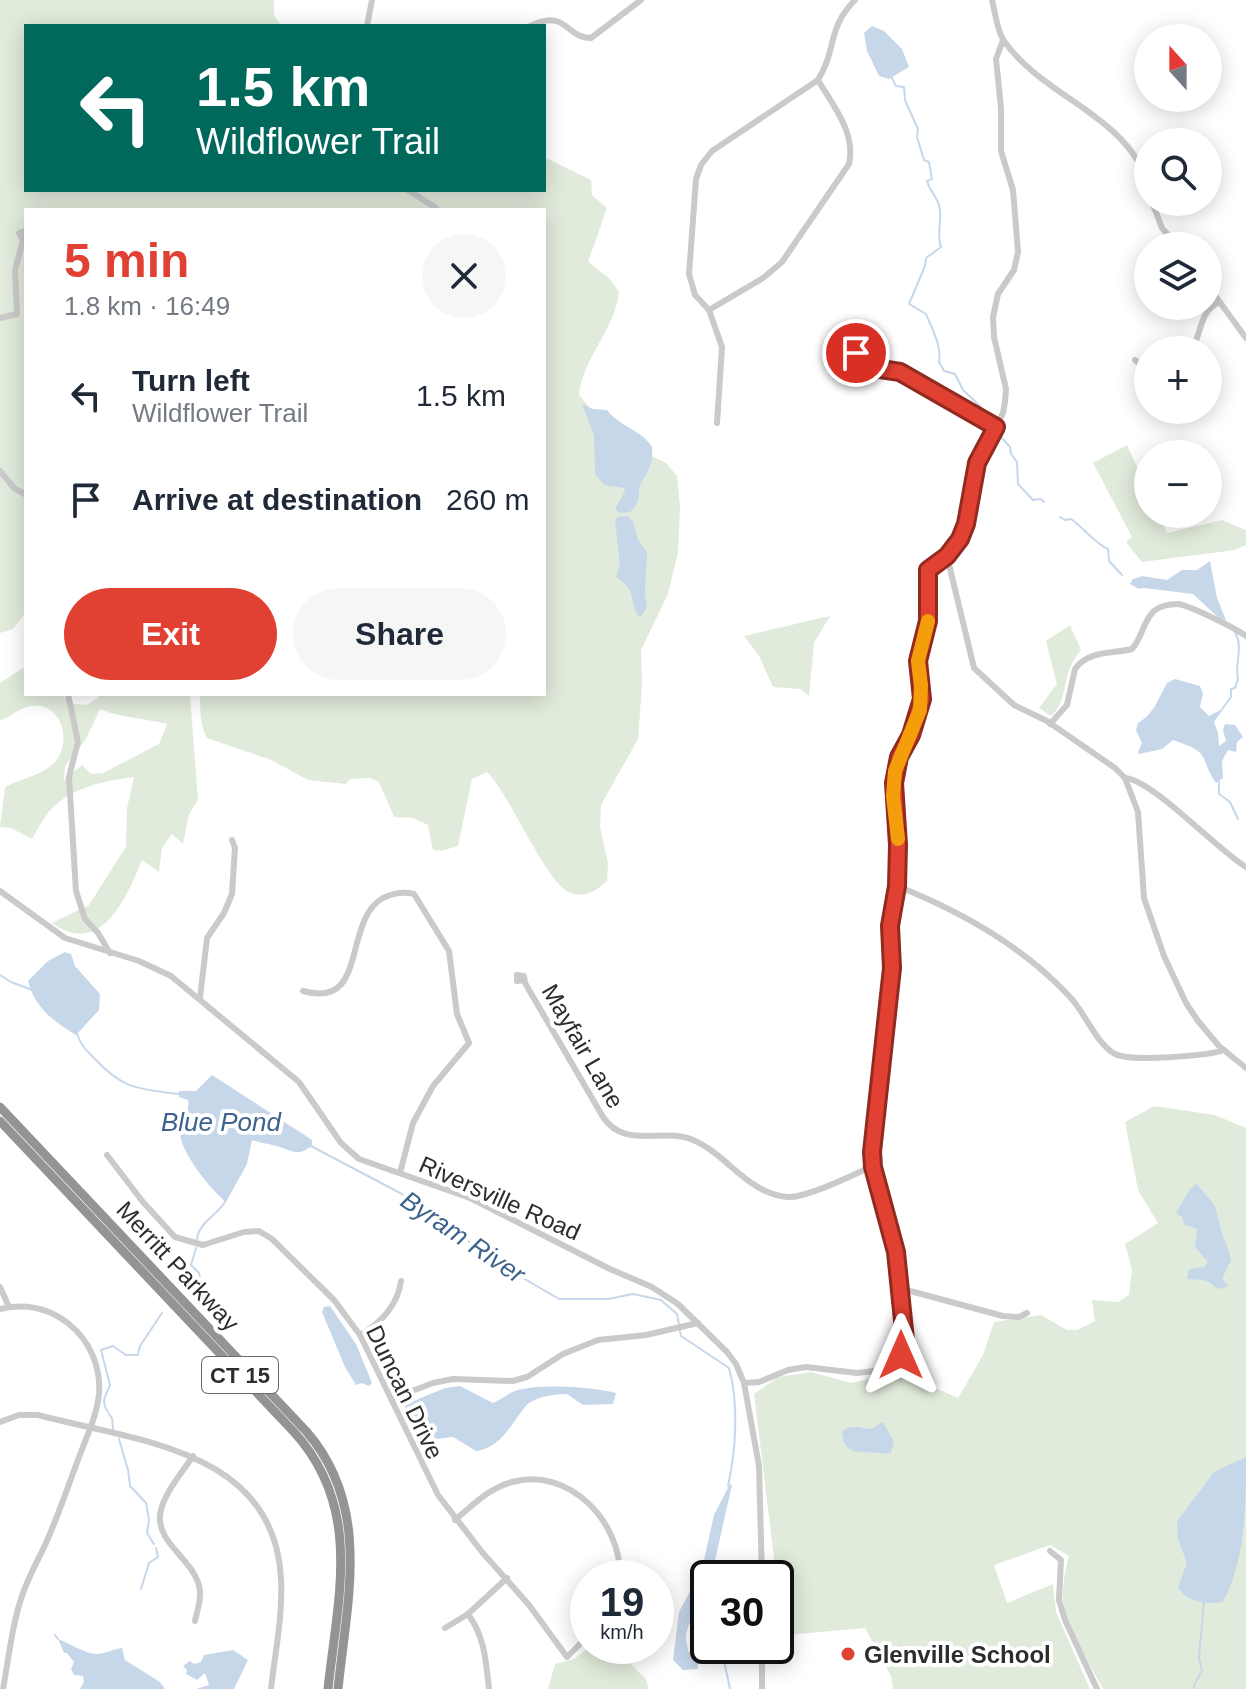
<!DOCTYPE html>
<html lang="en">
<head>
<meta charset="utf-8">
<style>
	:root { --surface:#fff; --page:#f6f6f7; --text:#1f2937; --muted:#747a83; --accent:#e14132 }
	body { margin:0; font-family:Helvetica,sans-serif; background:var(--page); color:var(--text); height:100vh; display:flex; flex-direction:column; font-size:30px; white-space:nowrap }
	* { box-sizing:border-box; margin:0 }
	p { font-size:26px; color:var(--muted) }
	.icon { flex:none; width:44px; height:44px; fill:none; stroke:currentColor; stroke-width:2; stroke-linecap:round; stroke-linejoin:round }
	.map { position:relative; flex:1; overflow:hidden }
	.details { position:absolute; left:24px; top:208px; width:522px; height:488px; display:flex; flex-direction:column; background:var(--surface); border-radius:0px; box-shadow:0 4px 20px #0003 }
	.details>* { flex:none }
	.top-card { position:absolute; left:24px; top:24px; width:522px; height:168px; border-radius:0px; box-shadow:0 4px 20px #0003; background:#00695c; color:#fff; overflow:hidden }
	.needle { width:52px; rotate:339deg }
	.tools { position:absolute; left:1134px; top:24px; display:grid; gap:16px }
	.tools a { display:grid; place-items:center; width:88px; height:88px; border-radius:50%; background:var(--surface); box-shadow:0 4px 20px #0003; font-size:40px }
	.speed { position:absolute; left:570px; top:1560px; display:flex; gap:16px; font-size:40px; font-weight:700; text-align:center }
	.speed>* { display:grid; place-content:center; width:104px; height:104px; border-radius:50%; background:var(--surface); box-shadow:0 4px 20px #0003; line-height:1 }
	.speed small { font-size:20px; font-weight:400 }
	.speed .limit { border:4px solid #111; border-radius:12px; background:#fff; color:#111 }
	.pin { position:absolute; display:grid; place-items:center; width:68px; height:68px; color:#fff; margin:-34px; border:4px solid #fff; border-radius:50%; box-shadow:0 2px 8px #0007 }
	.me { position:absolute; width:88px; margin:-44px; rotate:0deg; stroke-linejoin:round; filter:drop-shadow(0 0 6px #0008) }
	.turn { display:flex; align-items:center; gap:28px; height:168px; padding:0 40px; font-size:36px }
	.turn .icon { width:104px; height:104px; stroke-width:2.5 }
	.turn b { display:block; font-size:56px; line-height:68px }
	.round { display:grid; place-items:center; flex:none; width:84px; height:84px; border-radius:42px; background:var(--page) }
	.head { display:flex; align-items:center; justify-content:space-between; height:136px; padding:0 40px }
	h1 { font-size:48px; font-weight:700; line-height:60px; color:var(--accent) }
	.cta { display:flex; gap:16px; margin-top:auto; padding:16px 40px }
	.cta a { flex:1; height:92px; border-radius:48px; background:var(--accent); color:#fff; font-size:32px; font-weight:700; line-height:92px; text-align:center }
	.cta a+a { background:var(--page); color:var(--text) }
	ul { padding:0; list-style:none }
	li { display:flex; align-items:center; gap:24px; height:104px; padding:0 40px }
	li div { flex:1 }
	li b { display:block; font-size:30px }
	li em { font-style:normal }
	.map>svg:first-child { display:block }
	.green { fill:#e1ebdb; fill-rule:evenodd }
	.water { fill:#c7d7ea }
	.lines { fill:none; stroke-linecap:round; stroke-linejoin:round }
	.stream { stroke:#c7d7ea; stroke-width:2 }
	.minor { stroke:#cacaca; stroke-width:6 }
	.highway { stroke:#949494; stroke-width:9 }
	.route-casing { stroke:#922a20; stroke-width:20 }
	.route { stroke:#e14132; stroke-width:14 }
	.slow { stroke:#f59e0b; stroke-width:14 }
	.poi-dot { fill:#e14132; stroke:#fff; stroke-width:3 }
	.labels { text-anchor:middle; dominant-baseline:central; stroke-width:8; stroke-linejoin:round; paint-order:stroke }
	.shield { fill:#fff; stroke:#6c6c6c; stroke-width:2 }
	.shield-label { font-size:22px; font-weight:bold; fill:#2d2d2d }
	.street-label { font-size:24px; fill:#2d2d2d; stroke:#fff }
	.poi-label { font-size:24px; font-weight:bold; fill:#2d2d2d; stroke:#fff; text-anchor:start }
	.water-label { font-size:26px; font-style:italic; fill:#3d628d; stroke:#fff }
</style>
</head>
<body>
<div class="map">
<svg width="1246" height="1689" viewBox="0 0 1246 1689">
	<rect width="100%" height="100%" fill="#fff"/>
	<g class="green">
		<path d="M 0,0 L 274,0 L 274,15 L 281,26 L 26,26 L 26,190 L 544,190 L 544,157 L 591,180 L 592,195 L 607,208 L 588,262 L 609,278 L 619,292 C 615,330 583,357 579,395 L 597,416 L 652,456 L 666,463 L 677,476 L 680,506 L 678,552 L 668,594 L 641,650 L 642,685 L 638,739 L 601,805 L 600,827 L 608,863 L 607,881 C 597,890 587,897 573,894 C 547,888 511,795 487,772 L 472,779 L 458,846 L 441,851 L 433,850 L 428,825 L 413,818 L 394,817 L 379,782 L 370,778 L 350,779 L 346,784 L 308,780 L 271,760 L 207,738 C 200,725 200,709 200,694 L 544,694 L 544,210 L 26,210 L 26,612 L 13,629 L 0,633 Z"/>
		<polygon points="1127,445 1148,491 1148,514 1158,514 1167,533 1222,520 1246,530 1246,545 1235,550 1142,562 1126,542 1132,537 1093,463"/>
		<polygon points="830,616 814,643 809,696 800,689 773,687 759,656 744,636"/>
		<path d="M 1070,625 L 1081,650 C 1059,675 1071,698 1051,716 L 1039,708 L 1057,684 L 1046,641 Z"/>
		<path d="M 26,666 L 26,694 L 61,694 L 74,704 L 86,705 L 98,698 L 98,694 L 190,694 L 198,800 L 189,814 L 183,844 L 172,834 L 162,848 L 159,872 L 142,860 C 131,887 108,945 69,932 C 63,930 57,926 52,923 L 89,905 L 126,847 L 127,808 L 134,777 C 102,781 64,789 45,817 C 40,824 36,832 32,839 L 11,828 L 0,827 L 5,787 C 20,779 43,775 55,762 C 70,746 65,710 40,706 C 24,703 13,716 0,721 L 0,683 ZM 100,709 C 121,718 145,718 167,724 L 159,744 L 103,773 L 91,774 L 82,765 L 64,780 L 65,766 L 86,739 Z"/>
		<path d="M 1154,1106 L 1215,1115 L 1246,1128 L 1246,1689 L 1103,1689 C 1092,1668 1065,1623 1063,1601 C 1062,1586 1065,1571 1069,1556 L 1050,1545 L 994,1565 L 1007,1603 L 1053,1584 L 1056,1612 L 1090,1689 L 893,1689 L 891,1676 L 865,1628 L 776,1636 L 776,1578 L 772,1578 L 774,1558 L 754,1394 L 778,1377 L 811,1372 L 851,1383 L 898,1372 L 958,1398 L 983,1355 L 994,1322 L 1041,1315 L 1067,1330 L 1077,1330 L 1095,1321 L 1092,1300 L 1118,1302 L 1129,1295 L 1132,1270 L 1125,1244 L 1158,1223 L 1138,1190 L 1125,1122 Z"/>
		<polygon points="591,1646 612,1646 646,1679 649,1689 548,1689 555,1664 574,1659"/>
	</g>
	<g class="water">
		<polygon points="872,26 884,31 902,49 909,67 889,79 879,76 867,51 864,33"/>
		<path d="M 582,404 L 593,409 L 607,410 C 621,428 641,429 652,447 C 654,463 648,471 641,483 C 635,495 645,496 630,512 L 620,513 L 615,509 L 625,491 L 624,488 L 604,485 L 595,474 L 594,435 Z"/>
		<path d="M 627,516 L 633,521 L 638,540 L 647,552 L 645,594 L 647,607 L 640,618 C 628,602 639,592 616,577 L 620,566 L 615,521 L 617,517 Z"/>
		<polygon points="1210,561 1217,598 1226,620 1220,619 1193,594 1144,588 1139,589 1130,584 1133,579 1142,576 1167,580 1182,570 1197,570"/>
		<path d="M 1175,679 L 1200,686 L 1203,694 L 1200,707 L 1209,716 L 1224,708 L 1214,722 L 1218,733 L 1219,746 L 1226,741 L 1223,730 L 1225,724 L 1235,725 L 1243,737 L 1237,742 L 1236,752 L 1228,750 L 1222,761 L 1223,778 L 1216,783 C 1197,755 1214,754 1173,740 L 1162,749 L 1139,754 L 1138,752 L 1142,743 L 1136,730 L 1138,723 C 1154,714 1158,699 1167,683 Z"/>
		<path d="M 65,952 L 71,954 L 75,966 L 100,994 L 99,1010 L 76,1035 C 53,1021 35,1008 28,981 L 48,961 Z"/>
		<path d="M 212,1075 L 312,1140 L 312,1146 C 298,1156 294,1152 280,1147 C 271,1144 261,1143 252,1140 L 247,1164 L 226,1202 C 211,1190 177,1149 180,1129 C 181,1117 190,1113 188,1100 L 179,1097 L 179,1091 L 196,1091 Z"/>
		<path d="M 1197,1184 L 1215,1206 L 1222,1234 L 1228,1248 L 1231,1260 L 1222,1279 L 1228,1285 C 1217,1293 1216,1286 1207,1281 C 1202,1279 1192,1280 1187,1279 L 1189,1269 L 1204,1267 L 1208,1262 L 1195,1247 L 1197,1229 L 1184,1224 L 1182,1217 L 1176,1213 L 1190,1189 Z"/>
		<polygon points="330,1306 356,1344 372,1383 369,1386 362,1383 356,1385 345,1367 322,1312 324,1307"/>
		<path d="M 460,1386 L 493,1403 C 501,1400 507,1394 515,1391 C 537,1383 594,1387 616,1393 L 613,1404 L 583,1405 L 567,1394 C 554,1394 533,1397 525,1407 C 511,1424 501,1448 476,1451 L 453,1437 L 428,1440 L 418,1432 L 404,1405 L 445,1388 Z"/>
		<path d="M 883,1422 L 894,1442 L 891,1453 C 886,1454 882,1453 878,1453 C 859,1451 844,1456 842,1432 C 852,1423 860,1428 871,1429 Z"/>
		<path d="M 1246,1457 C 1246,1505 1246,1559 1223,1602 C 1207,1605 1186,1602 1178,1587 L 1187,1563 L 1178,1539 L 1177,1521 L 1214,1472 Z"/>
		<path d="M 730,1484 L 732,1485 L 711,1578 L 708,1578 C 705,1596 686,1623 686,1638 C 686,1643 688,1647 688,1651 L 698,1657 L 698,1669 L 683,1670 L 673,1660 L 679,1612 L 702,1569 L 714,1515 Z"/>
		<path d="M 58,1639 C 69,1643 86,1654 96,1654 C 105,1654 113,1649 122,1648 L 125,1660 L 160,1682 L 165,1689 L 80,1689 L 84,1682 L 83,1676 L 74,1675 L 71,1669 L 74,1662 L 67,1653 L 64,1653 Z"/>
		<polygon points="233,1650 248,1660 234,1689 196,1689 209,1685 205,1673 197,1680 186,1674 187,1670 183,1666 190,1661 194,1664 201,1662 204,1655"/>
	</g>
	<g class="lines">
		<g class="stream">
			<path d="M 892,78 L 896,86 L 904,87 L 905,100 L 918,129 L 917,137 L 924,160 L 929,162 L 932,179 L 927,181 C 929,189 936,196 939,205 C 943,219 936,233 941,247 L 926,258 L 925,266 L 909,304 L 926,314 C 932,329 942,346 939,362 L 944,371 L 955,374 L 963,390 L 981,407 L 982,409 L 979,414"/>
			<polyline points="977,420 989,430"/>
			<polyline points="999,435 1010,447 1011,454 1017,462 1018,484 1033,500 1041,499 1044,502"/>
			<path d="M 1060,517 L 1065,520 L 1071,519 C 1084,528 1095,544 1108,549 L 1109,561 L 1122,575"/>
			<path d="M 1223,708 L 1231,697 L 1231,689 L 1235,688 L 1238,679 C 1234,663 1244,648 1235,632"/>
			<polyline points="1219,782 1219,794 1230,802 1238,819"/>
			<polyline points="0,975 11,982 32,990"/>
			<path d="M 77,1034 C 81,1046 88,1052 96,1060 C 124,1090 140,1089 179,1094"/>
			<polyline points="311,1146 421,1204 460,1229 475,1250 559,1299 608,1299 633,1294 661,1300 677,1314 679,1325"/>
			<path d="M 197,1239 C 200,1220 218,1216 226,1200"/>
			<polyline points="191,1287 200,1279 199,1273 191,1265 196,1248"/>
			<path d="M 680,1331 L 681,1336 L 729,1368 C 739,1403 736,1450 728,1486"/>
			<path d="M 108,1412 C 100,1400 106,1396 110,1385 L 101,1350 L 113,1346 L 126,1355 L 138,1355 L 140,1346 L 162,1313"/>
			<polyline points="109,1414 112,1418 113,1429"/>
			<polyline points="119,1439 128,1470 130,1486 146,1503 149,1520 147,1533 154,1544"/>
			<polyline points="141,1589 149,1563 158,1557 156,1548"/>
			<polyline points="55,1635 58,1639"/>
			<polyline points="698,1663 724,1661 730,1689"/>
			<polyline points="1194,1689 1194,1685 1202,1671 1199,1658 1204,1601"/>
		</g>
		<g class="minor">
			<path d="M 992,0 C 995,12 997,31 1004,41 C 1043,97 1125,114 1148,183"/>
			<polyline points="367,26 372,0"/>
			<path d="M 530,26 C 567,8 565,38 591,38 L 641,0"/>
			<polyline points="408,190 436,208"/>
			<polyline points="1152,202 1162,228 1178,246"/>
			<polyline points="1208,286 1246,338"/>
			<path d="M 709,310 L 763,278 L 782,262 L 849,164 C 856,132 833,106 818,80"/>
			<polyline points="0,318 17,314 15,270 23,240 19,233 26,231"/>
			<path d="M 1192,350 C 1202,332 1199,312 1219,302"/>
			<polyline points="858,352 847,347 847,342 851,338 859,340 862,347 858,352 874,368 900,372 996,427"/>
			<polyline points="1135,360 1148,371"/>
			<path d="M 717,423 L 722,347 L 709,310 L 695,295 L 689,274 L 696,179 L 701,165 L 712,151 L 818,80 C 838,47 826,30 855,0"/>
			<polyline points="0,471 14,488 26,495"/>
			<polyline points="947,556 974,668 1014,705 1047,721 1115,768 1125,778 1138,812 1144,898 1164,956 1186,1003 1198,1021 1219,1046 1246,1068"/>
			<polyline points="68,694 78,742 69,777 76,891 85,919 98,933 110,953"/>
			<path d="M 1050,724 L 1067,705 L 1075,669 C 1089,650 1112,654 1132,649 C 1142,638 1143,621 1154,611 C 1160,606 1170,604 1178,604 C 1191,606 1235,628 1246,636"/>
			<path d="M 1125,778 C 1153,780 1217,850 1246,867"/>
			<path d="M 897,886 C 960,911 1023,946 1070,997 C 1086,1014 1095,1042 1115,1054 C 1131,1062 1207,1056 1224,1050"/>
			<polyline points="0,891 65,938 139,961 171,976 299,1082 341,1143 359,1159 470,1198 610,1269 652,1287 678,1304 727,1352 736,1364 744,1383 759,1466 762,1578"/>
			<path d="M 524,980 L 517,981 L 517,975 L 524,976 L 525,983 L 603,1117 C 625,1150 662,1127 693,1140 C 728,1155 747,1193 787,1197 C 804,1199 856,1174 874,1165"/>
			<path d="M 303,991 C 369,1010 342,921 383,898 C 393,893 403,891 414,894 L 449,951 L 457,1014 L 469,1043 L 433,1086 L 413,1123 L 400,1173"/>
			<polyline points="200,998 207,938 224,913 232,894 235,848 232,840"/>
			<polyline points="107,1155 143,1202 175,1237 203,1245 244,1232 259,1231 272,1239 334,1300 360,1335 438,1495 482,1552 529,1605 567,1657 588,1636"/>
			<polyline points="0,1287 9,1307"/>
			<polyline points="899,1288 1003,1316 1019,1317 1027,1313"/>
			<path d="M 0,1309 C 25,1303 49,1308 69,1324 C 90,1341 101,1367 99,1394 C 97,1414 88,1434 81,1452 C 69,1483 59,1514 46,1543 C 38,1560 29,1576 23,1593 C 12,1624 9,1657 3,1689"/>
			<path d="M 360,1335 C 380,1324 398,1305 401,1281"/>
			<polyline points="744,1383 759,1382 788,1370 806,1367 857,1373 874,1371 894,1364 905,1346 896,1252 872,1153 892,968 890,926 897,886 898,845 893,796 895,771 899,757 911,735 922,699 918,661 928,621 928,570 947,556 960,539 966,524 977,463 1003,413 1005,402 1006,389 994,337 993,317 998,294 1014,270 1018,252 1013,190 1001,151 1001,108 996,59 1003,40"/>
			<polyline points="391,1399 433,1383 453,1379 513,1381 527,1377 563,1354 598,1340 646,1335 698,1323"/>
			<path d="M 0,1422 L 19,1415 L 38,1415 C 135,1441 275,1449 281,1579 C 283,1615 275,1653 271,1689"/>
			<path d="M 193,1456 C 182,1473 163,1494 160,1515 C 157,1545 197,1561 200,1591 C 201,1601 197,1611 195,1621"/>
			<path d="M 455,1520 C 473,1505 489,1488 512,1482 C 570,1466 622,1523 620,1578"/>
			<polyline points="1050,1551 1061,1560 1059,1600 1065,1620 1097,1689"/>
			<path d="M 468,1614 C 485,1637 486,1662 489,1689"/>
			<polyline points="445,1628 468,1614 507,1578"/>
			<polyline points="762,1689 762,1646"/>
		</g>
		<g class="highway">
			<path d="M 0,1107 L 306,1431 C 372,1507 347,1599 338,1689"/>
			<path d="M 0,1121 L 294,1432 C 363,1508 338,1596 328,1689"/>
		</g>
	</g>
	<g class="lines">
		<g class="route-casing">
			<polyline id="route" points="856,353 874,368 900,372 996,427 977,463 966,524 960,539 947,556 928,570 928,621 918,661 922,699 911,735 899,757 894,783 898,845 897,886 890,926 892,968 872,1152 873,1167 896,1252 905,1340 901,1355"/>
		</g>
		<use href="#route" class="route"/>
		<polyline class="slow" points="898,839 893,796 895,771 920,710 921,685 918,661 928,621"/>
	</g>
	<circle class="poi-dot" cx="848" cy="1654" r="8"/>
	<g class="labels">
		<rect class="shield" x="202" y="1357" width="76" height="36" rx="6"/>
		<g class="shield-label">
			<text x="240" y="1375">CT 15</text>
		</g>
		<g class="street-label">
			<text transform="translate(583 1046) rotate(60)">Mayfair Lane</text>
			<text transform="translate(500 1198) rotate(24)">Riversville Road</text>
			<text transform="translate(178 1266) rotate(47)">Merritt Parkway</text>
			<text transform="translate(405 1392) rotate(64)">Duncan Drive</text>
		</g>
		<g class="poi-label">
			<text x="864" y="1654">Glenville School</text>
		</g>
		<g class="water-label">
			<text x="221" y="1122">Blue Pond</text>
			<text transform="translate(463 1237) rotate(34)">Byram River</text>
		</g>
	</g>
</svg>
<div class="tools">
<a><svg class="needle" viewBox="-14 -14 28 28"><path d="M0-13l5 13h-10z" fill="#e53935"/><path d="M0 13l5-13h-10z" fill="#747a83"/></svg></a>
<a><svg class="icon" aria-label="search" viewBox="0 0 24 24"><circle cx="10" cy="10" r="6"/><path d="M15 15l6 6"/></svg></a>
<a><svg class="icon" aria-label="layers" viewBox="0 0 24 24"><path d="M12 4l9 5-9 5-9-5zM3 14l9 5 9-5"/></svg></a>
<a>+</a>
<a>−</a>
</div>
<div class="speed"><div>19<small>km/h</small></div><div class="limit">30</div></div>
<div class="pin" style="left:856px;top:353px;background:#d93025"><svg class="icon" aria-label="arrive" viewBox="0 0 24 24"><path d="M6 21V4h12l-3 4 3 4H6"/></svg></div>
<svg class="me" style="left:901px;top:1355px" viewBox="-20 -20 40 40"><path d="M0-17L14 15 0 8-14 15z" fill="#e14132" stroke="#fff" stroke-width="4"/></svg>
<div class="top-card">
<div class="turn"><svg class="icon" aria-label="left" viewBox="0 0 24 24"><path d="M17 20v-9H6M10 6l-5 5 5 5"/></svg><div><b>1.5 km</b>Wildflower Trail</div></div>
</div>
<section class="details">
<div class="head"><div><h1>5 min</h1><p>1.8 km · 16:49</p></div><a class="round"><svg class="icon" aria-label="close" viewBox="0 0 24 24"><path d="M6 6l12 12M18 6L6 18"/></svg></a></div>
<ul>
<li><svg class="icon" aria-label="left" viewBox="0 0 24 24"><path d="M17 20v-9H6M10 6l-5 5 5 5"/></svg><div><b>Turn left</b><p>Wildflower Trail</p></div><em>1.5 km</em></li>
<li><svg class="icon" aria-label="arrive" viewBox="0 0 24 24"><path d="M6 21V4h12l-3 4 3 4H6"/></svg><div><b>Arrive at destination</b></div><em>260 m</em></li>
</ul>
<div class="cta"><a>Exit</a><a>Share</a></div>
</section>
</div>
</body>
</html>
